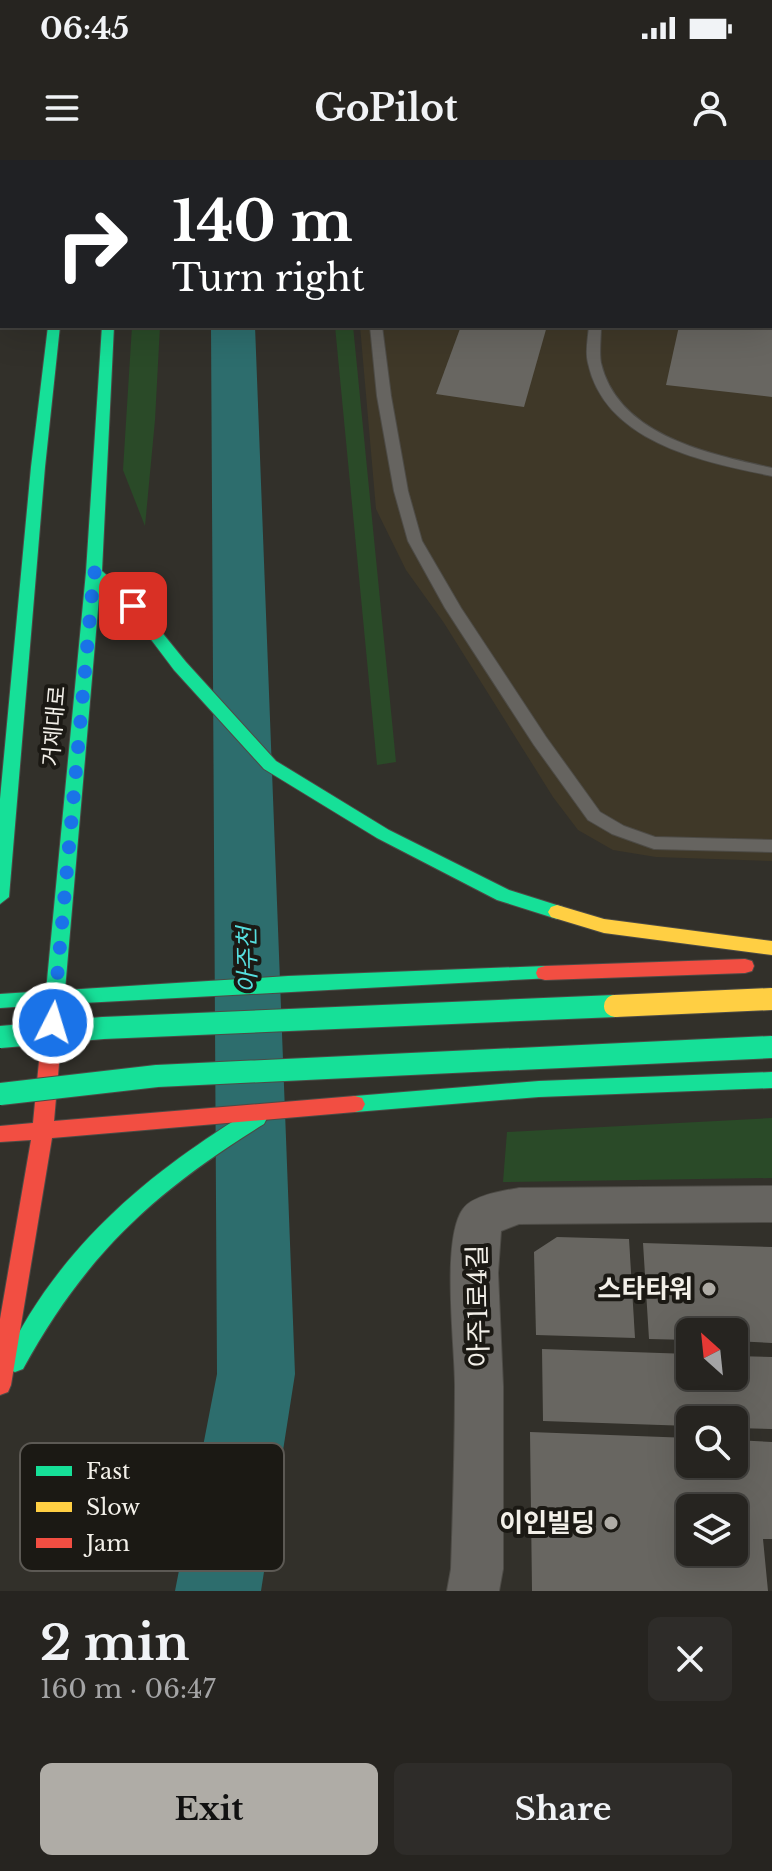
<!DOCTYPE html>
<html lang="en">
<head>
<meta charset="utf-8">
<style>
	:root { --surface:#262420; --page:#2e2c29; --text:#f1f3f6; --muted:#a4a4a5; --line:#42413e; --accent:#afaca6 }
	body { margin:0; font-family:"Libre Baskerville","Noto Sans KR",serif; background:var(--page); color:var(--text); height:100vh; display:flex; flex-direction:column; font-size:30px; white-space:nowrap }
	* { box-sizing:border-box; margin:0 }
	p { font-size:26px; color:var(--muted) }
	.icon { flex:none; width:44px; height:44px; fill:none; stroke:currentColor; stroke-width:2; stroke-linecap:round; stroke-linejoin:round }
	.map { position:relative; height:1431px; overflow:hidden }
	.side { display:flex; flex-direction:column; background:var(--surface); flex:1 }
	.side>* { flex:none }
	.guide { position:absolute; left:0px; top:0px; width:772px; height:168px; box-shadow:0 8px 32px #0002,0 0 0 2px var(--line); background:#202124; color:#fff; overflow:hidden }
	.needle { width:52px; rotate:333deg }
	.fabs { position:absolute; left:676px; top:1158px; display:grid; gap:16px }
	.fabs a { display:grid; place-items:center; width:72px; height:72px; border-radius:12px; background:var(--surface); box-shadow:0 8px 32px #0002,0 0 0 2px var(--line); font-size:40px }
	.pin { position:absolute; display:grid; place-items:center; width:68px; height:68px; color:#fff; margin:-34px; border-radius:16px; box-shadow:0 4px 12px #0006 }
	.me { position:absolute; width:88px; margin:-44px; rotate:5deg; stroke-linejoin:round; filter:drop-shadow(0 0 6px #0008) }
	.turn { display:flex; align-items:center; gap:28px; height:168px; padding:0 40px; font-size:36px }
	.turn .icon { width:104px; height:104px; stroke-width:2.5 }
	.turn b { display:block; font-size:56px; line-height:68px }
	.round { display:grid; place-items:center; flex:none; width:84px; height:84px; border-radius:12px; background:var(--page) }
	.overview { display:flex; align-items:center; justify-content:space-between; height:136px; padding:0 40px }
	h1 { font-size:48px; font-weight:700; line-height:60px }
	.button { display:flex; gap:16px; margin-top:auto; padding:16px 40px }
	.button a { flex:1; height:92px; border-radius:12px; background:var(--accent); color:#111; font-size:32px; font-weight:700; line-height:92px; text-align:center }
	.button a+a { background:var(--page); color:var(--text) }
	.status { display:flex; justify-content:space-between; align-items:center; height:56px; padding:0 40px; background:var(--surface); direction:ltr }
	.status svg { height:22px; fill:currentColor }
	header { display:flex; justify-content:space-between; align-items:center; height:104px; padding:0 40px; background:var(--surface); font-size:36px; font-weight:700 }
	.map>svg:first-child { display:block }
	.built { fill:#3f3828 }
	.green { fill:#2a4a28 }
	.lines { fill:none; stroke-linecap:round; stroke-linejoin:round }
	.river { fill:#2d6d6d; fill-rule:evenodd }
	.building { fill:#686661; fill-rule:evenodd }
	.lane-casing { stroke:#4d4b46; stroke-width:2 }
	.street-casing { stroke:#4d4b46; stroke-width:2 }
	.fast-casing { stroke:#4d4b46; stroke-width:2 }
	.slow-casing { stroke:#4d4b46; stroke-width:2 }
	.jam-casing { stroke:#4d4b46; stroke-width:2 }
	.lane { fill:#666460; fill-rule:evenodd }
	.street { fill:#666460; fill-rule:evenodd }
	.fast { fill:#16e098; fill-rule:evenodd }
	.slow { fill:#ffcf43; fill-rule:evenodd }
	.jam { fill:#f24e42; fill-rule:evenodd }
	.fast-bridge-casing { stroke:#4d4b46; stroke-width:24; stroke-linecap:butt }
	.slow-bridge-casing { stroke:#4d4b46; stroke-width:24; stroke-linecap:butt }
	.fast-bridge { stroke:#16e098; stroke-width:22 }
	.slow-bridge { stroke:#ffcf43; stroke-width:22 }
	.route { stroke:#1a73e8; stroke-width:14; stroke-dasharray:0 25.2 }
	.poi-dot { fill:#afaca6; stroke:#1b1914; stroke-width:3 }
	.labels { text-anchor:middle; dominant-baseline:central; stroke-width:8; stroke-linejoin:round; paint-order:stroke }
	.street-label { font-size:22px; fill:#f2efe8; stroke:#1b1914 }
	.water-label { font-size:24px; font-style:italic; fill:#56dede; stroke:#1b1914 }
	.near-poi-label { font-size:26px; font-weight:bold; fill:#f2efe8; stroke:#1b1914; text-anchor:end }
	.near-street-label { font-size:26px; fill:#f2efe8; stroke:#1b1914 }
	.key { fill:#1b1914; stroke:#5c5954; stroke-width:2 }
	.key-label { font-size:22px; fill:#f2efe8 }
</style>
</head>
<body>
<div class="status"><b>06:45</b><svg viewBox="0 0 49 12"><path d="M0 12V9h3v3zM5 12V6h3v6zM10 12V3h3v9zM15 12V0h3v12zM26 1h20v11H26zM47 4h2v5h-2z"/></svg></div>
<header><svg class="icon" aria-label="menu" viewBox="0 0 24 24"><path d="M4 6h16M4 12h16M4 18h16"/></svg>GoPilot<svg class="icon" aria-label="person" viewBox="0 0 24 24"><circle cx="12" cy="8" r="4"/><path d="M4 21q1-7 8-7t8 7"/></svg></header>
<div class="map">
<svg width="772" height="1431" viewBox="0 0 772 1431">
	<rect width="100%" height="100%" fill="#32302a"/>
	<polygon class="built" points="344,0 772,0 772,701 656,697 613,690 578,670 553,637 444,463 406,410 376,349 360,166 770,166 770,2"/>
	<g class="green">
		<polygon points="132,166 160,166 155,260 145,366 123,310"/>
		<polygon points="335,166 353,166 396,602 377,605"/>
		<polygon points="772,958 772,1018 503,1022 507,972"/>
	</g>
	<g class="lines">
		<g class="river">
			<rect x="220" y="0" width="38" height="2"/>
			<polygon points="211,166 255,166 295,1214 261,1431 175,1431 217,1214"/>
		</g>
	</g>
	<g class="building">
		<polygon points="461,166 547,166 524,247 436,234"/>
		<polygon points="679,166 772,166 772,237 666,225"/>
		<polygon points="557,1077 629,1079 635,1178 536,1175 534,1092"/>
		<polygon points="643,1083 772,1087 772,1183 734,1181 734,1172 690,1172 690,1180 649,1179"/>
		<polygon points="542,1189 690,1194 690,1216 734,1216 734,1196 772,1197 772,1269 734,1268 734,1260 690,1260 690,1266 543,1261"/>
		<path d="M 530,1272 L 690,1278 L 690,1304 L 734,1304 L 734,1280 L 772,1282 L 772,1379 L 763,1379 L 768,1431 L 532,1431 ZM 690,1348 L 734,1348 L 734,1392 L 690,1392 Z"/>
	</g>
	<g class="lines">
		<g class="lane-casing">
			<g id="lane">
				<rect x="351" y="0" width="12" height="2"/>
				<polygon points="630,0 642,0 629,2"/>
				<polygon points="370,166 382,166 391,236 408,331 422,381 461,448 546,577 600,652 624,666 655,677 772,680 772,692 654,689 612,674 588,660 534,585 445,448 408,381 394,331 377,236"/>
				<path d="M 589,166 L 601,166 C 601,178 599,192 601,203 C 618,276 710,294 772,308 L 772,316 C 704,302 605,283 588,203 C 585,192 588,178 589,166 Z"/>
			</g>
		</g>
		<g class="street-casing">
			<path id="street" d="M 772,1026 L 772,1062 L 519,1064 L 501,1071 L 498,1113 L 503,1226 L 503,1409 L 499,1431 L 447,1431 L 451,1409 C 453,1348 455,1287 455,1225 C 455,1186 441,1079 463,1049 C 473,1035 503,1031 519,1028 Z"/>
		</g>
		<g class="fast-casing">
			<g id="fast">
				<rect x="69" y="0" width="12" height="2"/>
				<rect x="117" y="0" width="12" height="2"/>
				<polygon points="48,166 60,166 45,307 9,737 0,744 0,639 31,307"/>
				<polygon points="102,166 114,166 102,411 138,443 186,502 276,601 389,670 509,730 563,747 566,752 557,759 497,740 377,678 264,609 174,510 128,449 100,426 65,830 288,816 545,806 552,808 554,813 552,818 64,844 61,881 58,886 44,886 41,881 45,845 0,848 0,834 46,831 86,412"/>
				<polygon points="772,912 772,928 539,937 355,952 348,950 345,944 348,938 355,936 539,921"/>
				<path d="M 257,950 L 264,952 L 267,958 L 264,964 C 154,1032 86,1094 23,1209 L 15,1212 L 7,1209 L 4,1202 C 46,1111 117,1040 199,984 C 217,972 237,957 257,950 Z"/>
			</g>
		</g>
		<g class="slow-casing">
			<polygon id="slow" points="557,745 604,759 772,781 772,795 604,773 551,757 548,752 551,747"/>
		</g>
		<g class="jam-casing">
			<g id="jam">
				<polygon points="745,799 752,801 754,806 752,811 745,813 545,820 538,818 536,813 538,808 545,806"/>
				<polygon points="51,873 58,876 61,881 54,961 355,936 362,938 365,944 362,950 355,952 52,978 11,1225 8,1232 0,1235 0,1159 31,980 0,982 0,966 33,963 41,881 44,876"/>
			</g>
		</g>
		<use href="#lane" class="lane"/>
		<use href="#street" class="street"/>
		<use href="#fast" class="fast"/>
		<use href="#slow" class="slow"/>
		<use href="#jam" class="jam"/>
		<g class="fast-bridge-casing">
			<g id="fast-bridge">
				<polyline points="0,877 103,868 615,846"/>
				<polyline points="0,934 157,916 772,887"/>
			</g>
		</g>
		<g class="slow-bridge-casing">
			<polyline id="slow-bridge" points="615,846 772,839"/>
		</g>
		<use href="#fast-bridge" class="fast-bridge"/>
		<use href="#slow-bridge" class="slow-bridge"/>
	</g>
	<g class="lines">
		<polyline class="route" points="53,863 94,412 133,446"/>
	</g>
	<g class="poi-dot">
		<circle cx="709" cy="1129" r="8"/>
		<circle cx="611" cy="1363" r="8"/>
	</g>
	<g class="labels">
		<g class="street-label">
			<text transform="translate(54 566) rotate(-85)">거제대로</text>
		</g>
		<g class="water-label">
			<text transform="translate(247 800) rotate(-91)">아주천</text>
		</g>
		<g class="near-poi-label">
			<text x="693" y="1129">스타타워</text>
			<text x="595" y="1363">이인빌딩</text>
		</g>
		<g class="near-street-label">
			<text transform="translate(478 1146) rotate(-91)">아주1로4길</text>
		</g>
	</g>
	<rect x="20" y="1283" width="264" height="128" rx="12" class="key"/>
	<rect x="36" y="1306" width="36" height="10" fill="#16e098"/>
	<rect x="36" y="1342" width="36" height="10" fill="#ffcf43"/>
	<rect x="36" y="1378" width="36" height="10" fill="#f24e42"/>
	<g class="key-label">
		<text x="86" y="1319">Fast</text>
		<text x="86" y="1355">Slow</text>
		<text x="86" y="1391">Jam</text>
	</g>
</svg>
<div class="fabs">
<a><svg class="needle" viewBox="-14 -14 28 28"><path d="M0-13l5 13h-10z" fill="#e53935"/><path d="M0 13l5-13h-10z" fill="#a4a4a5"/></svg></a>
<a><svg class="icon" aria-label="search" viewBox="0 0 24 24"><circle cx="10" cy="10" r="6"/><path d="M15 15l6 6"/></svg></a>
<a><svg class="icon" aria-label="layers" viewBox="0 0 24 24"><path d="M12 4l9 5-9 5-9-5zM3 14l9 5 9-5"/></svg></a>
</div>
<div class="pin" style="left:133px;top:446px;background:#d93025"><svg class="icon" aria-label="arrive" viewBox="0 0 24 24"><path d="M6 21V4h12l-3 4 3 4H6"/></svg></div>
<svg class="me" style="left:53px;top:863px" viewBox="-20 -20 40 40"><circle r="17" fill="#1a73e8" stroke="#fff" stroke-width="3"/><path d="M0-11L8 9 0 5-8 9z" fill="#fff"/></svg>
<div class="guide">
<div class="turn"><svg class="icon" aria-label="right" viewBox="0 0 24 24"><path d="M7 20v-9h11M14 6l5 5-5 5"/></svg><div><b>140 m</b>Turn right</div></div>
</div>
</div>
<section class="side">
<div class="overview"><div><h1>2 min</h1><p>160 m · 06:47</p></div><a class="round"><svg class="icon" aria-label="close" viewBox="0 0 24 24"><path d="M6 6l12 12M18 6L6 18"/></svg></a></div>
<div class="button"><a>Exit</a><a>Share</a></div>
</section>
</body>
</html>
